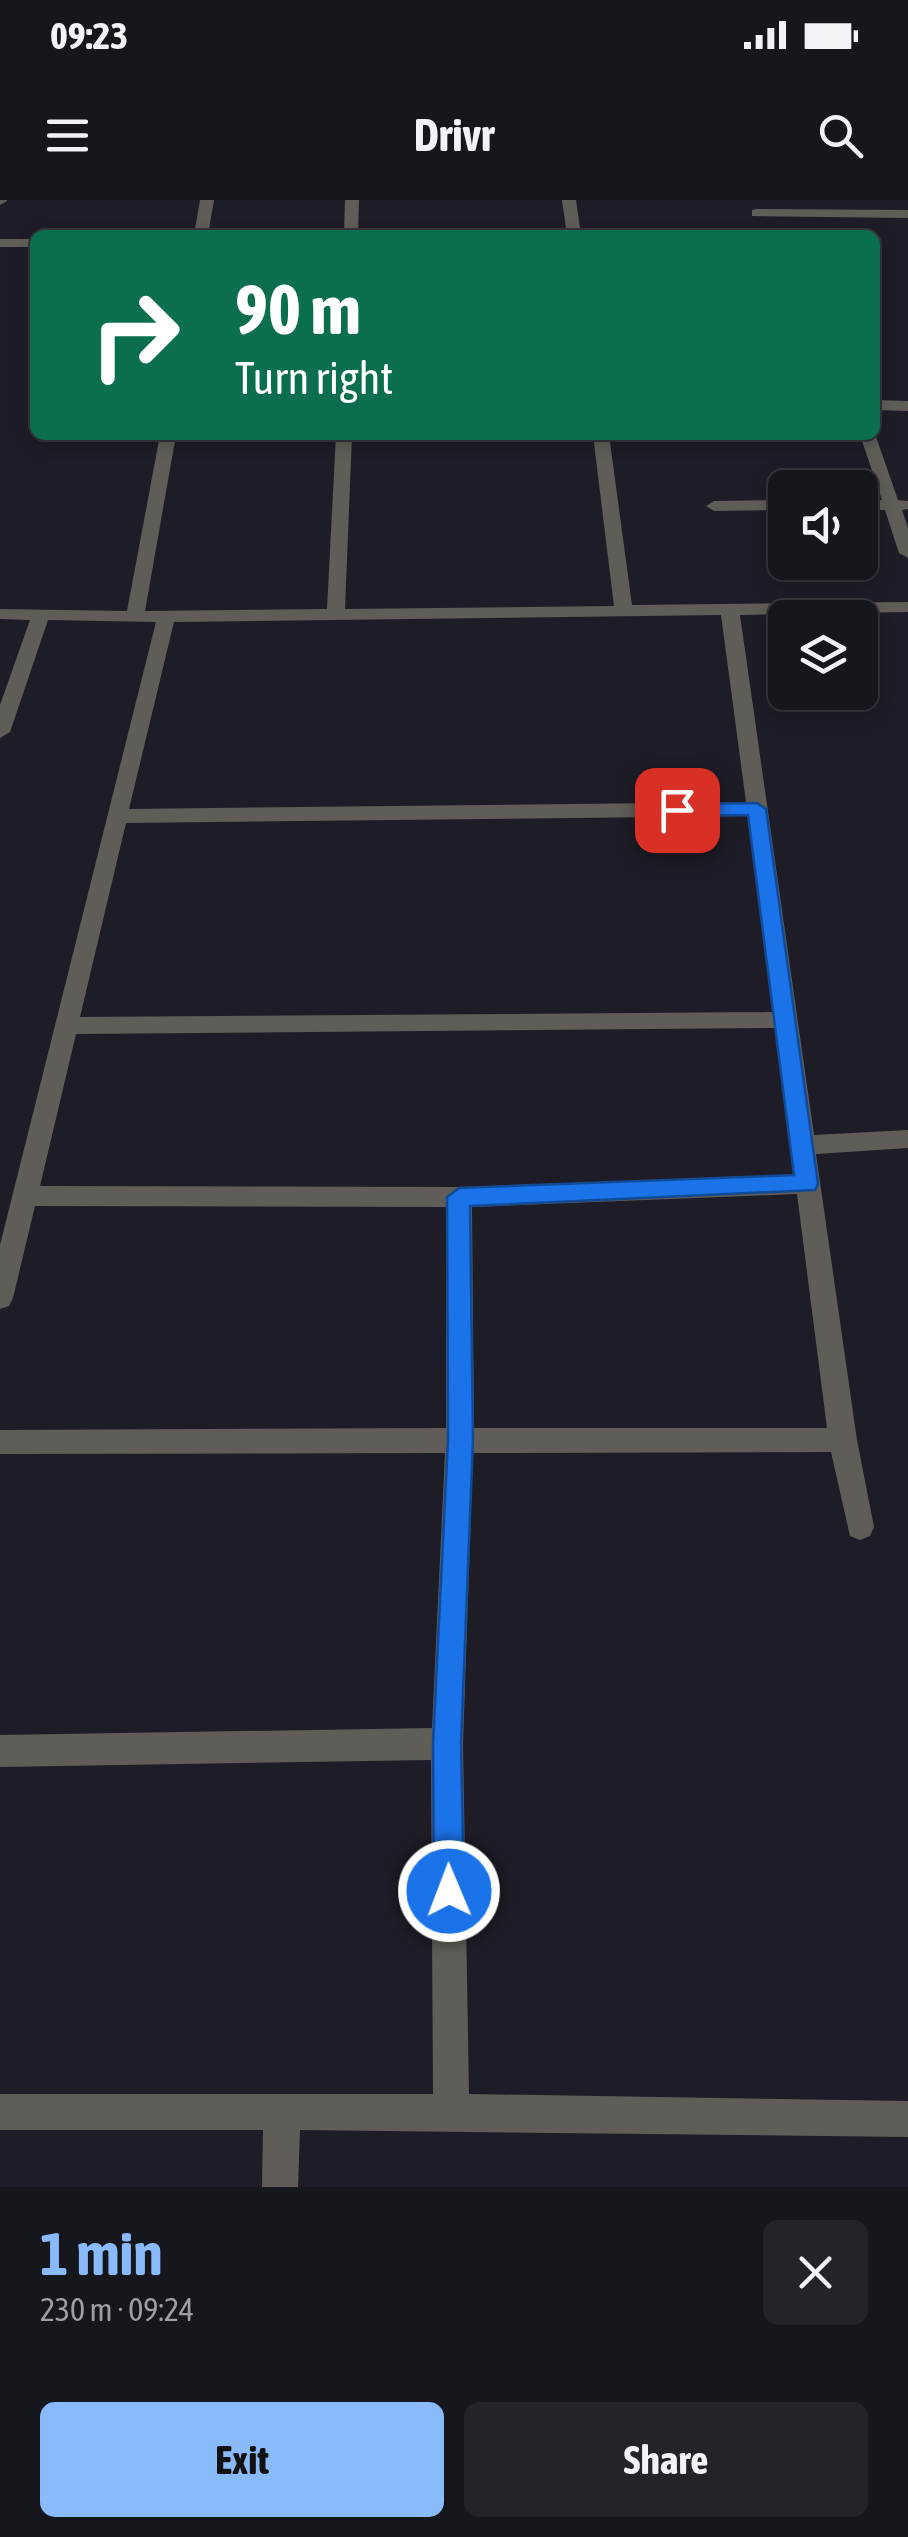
<!DOCTYPE html>
<html lang="en">
<head>
<meta charset="utf-8">
<style>
	:root { --surface:#16161d; --page:#23232a; --text:#f1f3f6; --muted:#9e9fa4; --line:#35353b; --accent:#89bafc }
	body { margin:0; font-family:"Asap Condensed",sans-serif; background:var(--page); color:var(--text); height:100vh; display:flex; flex-direction:column; font-size:38px; white-space:nowrap }
	* { box-sizing:border-box; margin:0 }
	p { font-size:32px; color:var(--muted) }
	.icon { flex:none; width:55px; height:55px; fill:none; stroke:currentColor; stroke-width:2; stroke-linecap:round; stroke-linejoin:round }
	.map { position:relative; height:1987px; overflow:hidden }
	.drawer { display:flex; flex-direction:column; background:var(--surface); flex:1 }
	.drawer>* { flex:none }
	.banner { position:absolute; left:30px; top:30px; width:850px; height:210px; border-radius:15px; box-shadow:0 5px 15px #0003,0 0 0 2px var(--line); background:#0b6e4f; color:#fff; overflow:hidden }
	.tools { position:absolute; left:768px; top:270px; display:grid; gap:20px }
	.tools a { display:grid; place-items:center; width:110px; height:110px; border-radius:15px; background:var(--surface); box-shadow:0 5px 15px #0003,0 0 0 2px var(--line); font-size:50px }
	.pin { position:absolute; display:grid; place-items:center; width:85px; height:85px; color:#fff; margin:-42px; border-radius:20px; box-shadow:0 5px 15px #0006 }
	.me { position:absolute; width:110px; margin:-55px; rotate:359deg; stroke-linejoin:round; filter:drop-shadow(0 0 8px #0008) }
	.turn { display:flex; align-items:center; gap:35px; height:210px; padding:0 40px; font-size:45px }
	.turn .icon { width:130px; height:130px; stroke-width:2.5 }
	.turn b { display:block; font-size:70px; line-height:85px }
	.round { display:grid; place-items:center; flex:none; width:105px; height:105px; border-radius:15px; background:var(--page) }
	.summary { display:flex; align-items:center; justify-content:space-between; height:170px; padding:0 40px }
	h1 { font-size:60px; font-weight:700; line-height:75px; color:var(--accent) }
	.button { display:flex; gap:20px; margin-top:auto; padding:20px 40px }
	.button a { flex:1; height:115px; border-radius:15px; background:var(--accent); color:#111; font-size:40px; font-weight:700; line-height:115px; text-align:center }
	.button a+a { background:var(--page); color:var(--text) }
	.status { display:flex; justify-content:space-between; align-items:center; height:70px; padding:0 50px; background:var(--surface); direction:ltr }
	.status svg { height:28px; fill:currentColor }
	header { display:flex; justify-content:space-between; align-items:center; height:130px; padding:0 40px; background:var(--surface); font-size:45px; font-weight:700 }
	.map>svg:first-child { display:block }
	.lines { fill:none; stroke-linecap:round; stroke-linejoin:round }
	.minor { fill:#605d58; fill-rule:evenodd }
	.tertiary { fill:#605d58; fill-rule:evenodd }
	.route { fill:#1a73e8; stroke:#114b97; stroke-width:2.5 }
</style>
</head>
<body>
<div class="status"><b>09:23</b><svg viewBox="0 0 49 12"><path d="M0 12V9h3v3zM5 12V6h3v6zM10 12V3h3v9zM15 12V0h3v12zM26 1h20v11H26zM47 4h2v5h-2z"/></svg></div>
<header><svg class="icon" aria-label="menu" viewBox="0 0 24 24"><path d="M4 6h16M4 12h16M4 18h16"/></svg>Drivr<svg class="icon" aria-label="search" viewBox="0 0 24 24"><circle cx="10" cy="10" r="6"/><path d="M15 15l6 6"/></svg></header>
<div class="map">
<svg width="908" height="1987" viewBox="0 0 908 1987">
	<rect width="100%" height="100%" fill="#1e1d27"/>
	<g class="lines">
		<g class="minor">
			<polygon points="200,0 214,0 208,35 194,35"/>
			<polygon points="345,0 359,0 358,35 344,35"/>
			<polygon points="562,0 576,0 581,35 567,35"/>
			<polygon points="757,9 908,10 908,18 752,16 752,10"/>
			<rect x="0" y="39" width="35" height="8"/>
			<polygon points="875,200 908,201 908,211 875,210"/>
			<polygon points="875,234 898,300 908,301 908,309 902,310 908,328 908,358 899,353 885,310 860,310 860,300 882,300 860,235"/>
			<path d="M 160,235 L 176,235 L 145,411 L 327,409 L 336,235 L 352,235 L 345,409 L 614,406 L 593,235 L 609,235 L 632,405 L 908,402 L 908,412 L 740,415 L 814,935 L 908,930 L 908,948 L 816,954 L 857,1240 L 874,1327 L 870,1336 L 860,1340 L 850,1336 L 831,1252 L 473,1253 L 463,1544 L 469,1894 L 908,1901 L 908,1937 L 300,1930 L 298,1987 L 262,1987 L 263,1930 L 0,1930 L 0,1894 L 433,1894 L 431,1560 L 0,1567 L 0,1535 L 432,1528 L 445,1253 L 0,1254 L 0,1230 L 446,1228 L 446,1007 L 35,1006 L 13,1098 L 9,1106 L 0,1109 L 0,1045 L 156,422 L 48,420 L 10,532 L 0,538 L 0,505 L 30,420 L 0,419 L 0,409 L 127,411 ZM 721,415 L 746,602 L 129,609 L 174,422 ZM 748,616 L 773,812 L 80,817 L 126,623 ZM 775,828 L 794,975 L 459,987 L 40,986 L 76,834 ZM 797,994 L 827,1228 L 474,1228 L 472,1007 Z"/>
			<polygon points="785,300 785,310 714,311 706,306 714,301"/>
		</g>
		<polygon class="tertiary" points="0,0 7,0 7,1 0,5"/>
	</g>
	<polygon class="route" points="757,603 766,609 818,984 815,990 470,1006 473,1239 461,1544 464,1691 459,1702 449,1706 438,1702 434,1691 433,1544 448,1239 447,997 459,988 794,975 748,615 677,616 667,610 677,604"/>
</svg>
<div class="tools">
<a><svg class="icon" aria-label="sound" viewBox="0 0 24 24"><path d="M4 9h4l5-4v14l-5-4H4zM17 9q2 3 0 6"/></svg></a>
<a><svg class="icon" aria-label="layers" viewBox="0 0 24 24"><path d="M12 4l9 5-9 5-9-5zM3 14l9 5 9-5"/></svg></a>
</div>
<div class="pin" style="left:677px;top:610px;background:#d93025"><svg class="icon" aria-label="arrive" viewBox="0 0 24 24"><path d="M6 21V4h12l-3 4 3 4H6"/></svg></div>
<svg class="me" style="left:449px;top:1691px" viewBox="-20 -20 40 40"><circle r="17" fill="#1a73e8" stroke="#fff" stroke-width="3"/><path d="M0-11L8 9 0 5-8 9z" fill="#fff"/></svg>
<div class="banner">
<div class="turn"><svg class="icon" aria-label="right" viewBox="0 0 24 24"><path d="M7 20v-9h11M14 6l5 5-5 5"/></svg><div><b>90 m</b>Turn right</div></div>
</div>
</div>
<section class="drawer">
<div class="summary"><div><h1>1 min</h1><p>230 m · 09:24</p></div><a class="round"><svg class="icon" aria-label="close" viewBox="0 0 24 24"><path d="M6 6l12 12M18 6L6 18"/></svg></a></div>
<div class="button"><a>Exit</a><a>Share</a></div>
</section>
</body>
</html>
